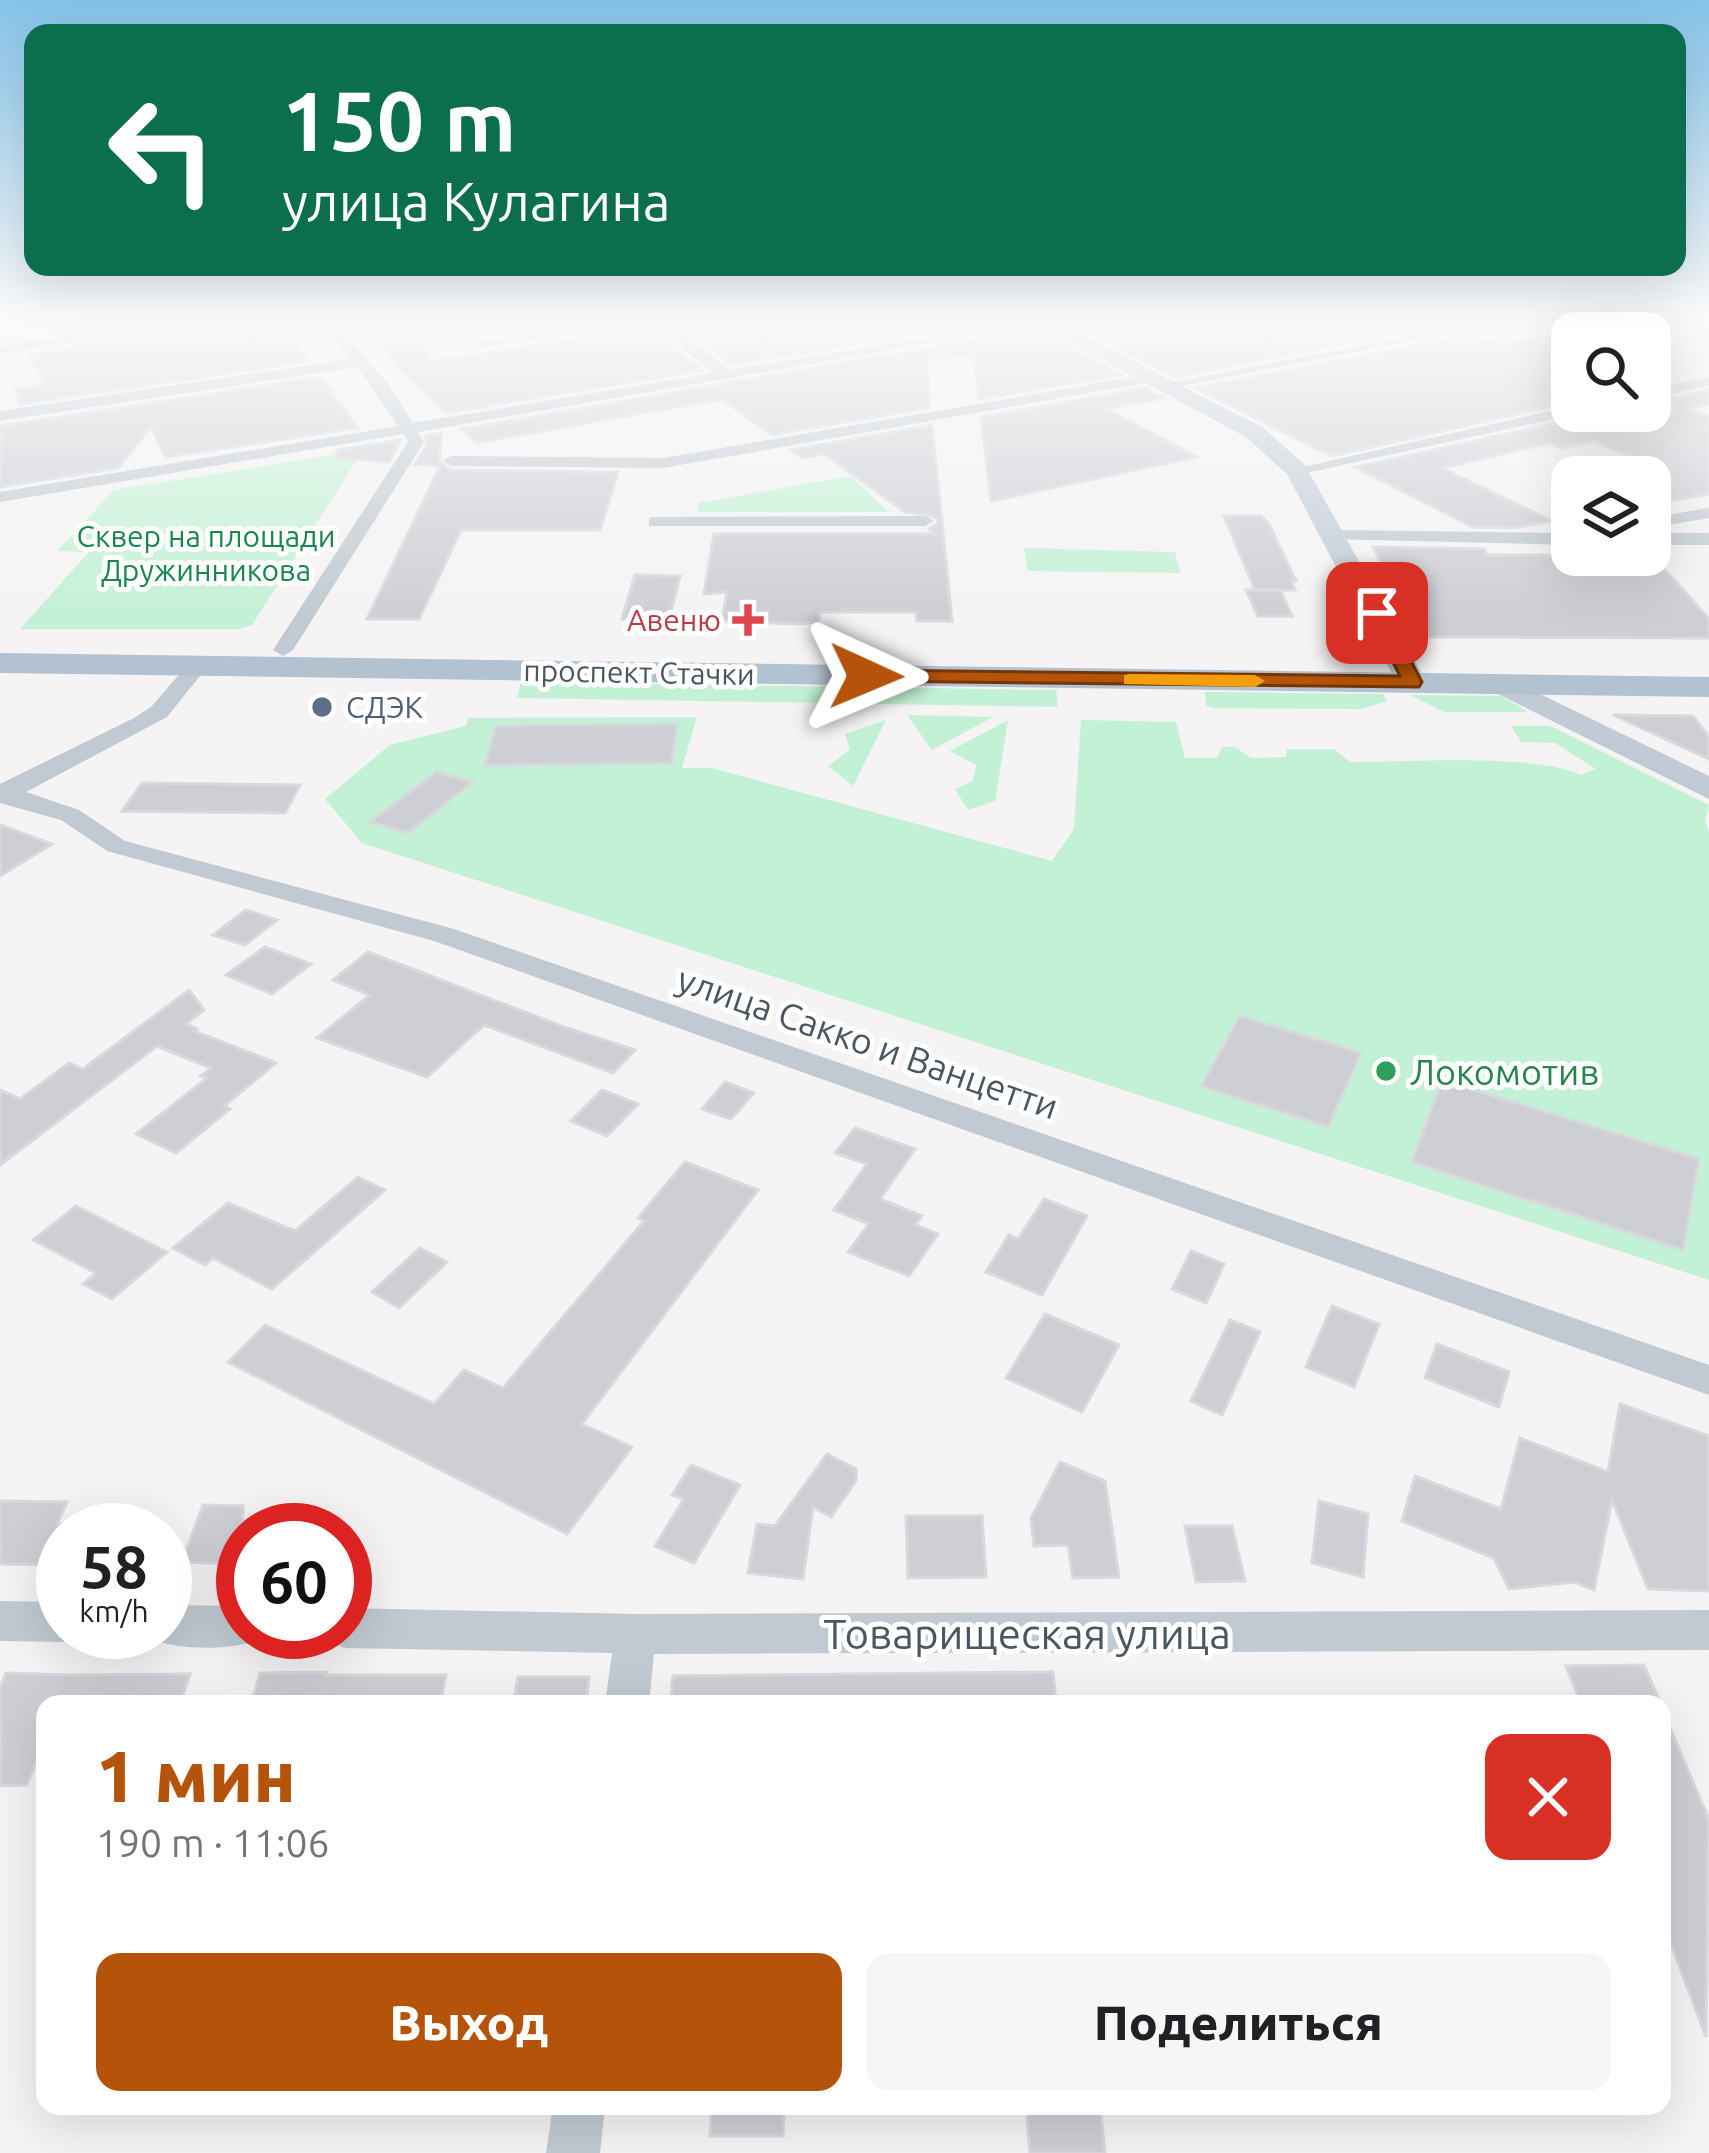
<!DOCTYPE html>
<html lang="ru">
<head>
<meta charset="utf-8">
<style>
	:root { --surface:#fff; --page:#f6f6f6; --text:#202124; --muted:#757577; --accent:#b45309 }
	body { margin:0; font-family:Ubuntu,sans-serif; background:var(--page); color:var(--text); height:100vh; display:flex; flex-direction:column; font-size:45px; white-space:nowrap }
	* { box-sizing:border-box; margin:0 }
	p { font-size:39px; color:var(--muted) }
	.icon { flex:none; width:66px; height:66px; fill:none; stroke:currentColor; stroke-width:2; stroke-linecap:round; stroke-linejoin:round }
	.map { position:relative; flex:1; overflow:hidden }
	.sheet { position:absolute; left:36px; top:1695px; width:1635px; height:420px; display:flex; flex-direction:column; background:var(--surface); border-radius:24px; box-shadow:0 12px 48px #0002 }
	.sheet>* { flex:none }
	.top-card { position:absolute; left:24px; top:24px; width:1662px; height:252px; border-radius:24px; box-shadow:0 12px 48px #0002; background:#0b6e4f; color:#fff; overflow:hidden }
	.tools { position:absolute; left:1551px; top:312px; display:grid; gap:24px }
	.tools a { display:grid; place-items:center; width:120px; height:120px; border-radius:24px; background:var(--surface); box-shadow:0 12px 48px #0002; font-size:60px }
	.speed { position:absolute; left:36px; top:1503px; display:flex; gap:24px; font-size:60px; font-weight:700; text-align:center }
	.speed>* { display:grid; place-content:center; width:156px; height:156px; border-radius:50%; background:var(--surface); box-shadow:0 12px 48px #0002; line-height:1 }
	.speed small { font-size:30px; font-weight:400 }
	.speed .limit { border:18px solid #d22; background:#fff; color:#111 }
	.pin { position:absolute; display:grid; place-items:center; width:102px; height:102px; color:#fff; margin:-51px; border-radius:24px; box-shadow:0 6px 18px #0006 }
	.me { position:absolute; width:132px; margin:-66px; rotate:91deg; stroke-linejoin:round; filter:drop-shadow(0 0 9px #0008) }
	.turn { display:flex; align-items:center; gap:42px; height:252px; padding:0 60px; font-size:54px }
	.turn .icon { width:156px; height:156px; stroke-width:2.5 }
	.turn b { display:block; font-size:84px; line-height:102px }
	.round { display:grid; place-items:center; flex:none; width:126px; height:126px; border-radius:24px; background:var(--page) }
	.head { display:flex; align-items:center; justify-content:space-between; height:204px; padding:0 60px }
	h1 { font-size:72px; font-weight:800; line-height:90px; color:var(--accent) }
	.cta { display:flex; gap:24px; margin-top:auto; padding:24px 60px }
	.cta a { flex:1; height:138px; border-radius:24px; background:var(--accent); color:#fff; font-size:48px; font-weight:800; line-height:138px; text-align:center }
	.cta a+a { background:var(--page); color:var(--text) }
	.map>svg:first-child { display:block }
	.green { fill:#c3f1d5 }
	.building { fill:#cdcfd5; stroke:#d7d9de; stroke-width:3 }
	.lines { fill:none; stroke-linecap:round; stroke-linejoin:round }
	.street { fill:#c1cad2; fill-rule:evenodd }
	.secondary { fill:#c1cbd6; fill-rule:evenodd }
	.primary { fill:#b3c2d1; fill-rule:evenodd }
	.route { fill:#b45309; stroke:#753606; stroke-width:3 }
	.slow { fill:#f59e0b }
	.health-dot { fill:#e0444e; stroke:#fff; stroke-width:4.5 }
	.service-dot { fill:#5c6f8a; stroke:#fff; stroke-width:4.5 }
	.leisure-dot { fill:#2e9e5b; stroke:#fff; stroke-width:4.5 }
	.labels { text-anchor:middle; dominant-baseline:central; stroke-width:10; stroke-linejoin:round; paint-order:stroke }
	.far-park-label { font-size:30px; fill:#17864f; stroke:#fff }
	.far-health-label { font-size:30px; fill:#be3a42; stroke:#fff; text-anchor:end }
	.far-street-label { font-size:30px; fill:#4a5661; stroke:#fff }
	.far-service-label { font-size:30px; fill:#4e5e75; stroke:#fff; text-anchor:start }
	.street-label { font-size:36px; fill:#4a5661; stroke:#fff }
	.leisure-label { font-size:36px; fill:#27864d; stroke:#fff; text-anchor:start }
	.near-street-label { font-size:42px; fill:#4a5661; stroke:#fff }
</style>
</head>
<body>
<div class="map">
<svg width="1709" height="2153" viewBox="0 0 1709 2153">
	<rect width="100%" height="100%" fill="#f5f3f3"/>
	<g class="green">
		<polygon points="363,450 252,625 239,629 20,629 89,552 57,551 114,490"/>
		<polygon points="851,476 889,512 698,512 698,503"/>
		<polygon points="1024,548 1175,552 1180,573 1028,571"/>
		<polygon points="521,682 1056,690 1058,707 517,698"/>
		<polygon points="1205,692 1383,694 1387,701 1362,709 1212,708 1206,705"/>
		<polygon points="1410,695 1501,696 1528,712 1444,712"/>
		<polygon points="907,715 993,717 932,750"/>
		<path d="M 697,717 L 682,768 L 712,768 L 1052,861 L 1074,829 L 1081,720 L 1176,722 L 1185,758 L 1217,758 L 1222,747 L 1235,747 L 1251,758 L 1286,757 L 1287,749 L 1334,749 L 1350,762 C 1406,762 1537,753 1581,775 L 1596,769 L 1555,743 L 1521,742 L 1511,726 L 1551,726 L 1709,805 L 1705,821 L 1709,833 L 1709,1280 L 362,843 L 325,799 L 390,745 L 466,726 L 468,718 Z"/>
		<polygon points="886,720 853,786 828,766 850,750 845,734"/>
		<polygon points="1008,720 995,801 968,810 955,789 973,781 976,765 950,751"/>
	</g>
	<g class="building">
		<polygon points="255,316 285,316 286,330 309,361 20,404 15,389 45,385 29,354"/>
		<polygon points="550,316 607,316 490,335 482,328"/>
		<polygon points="677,316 843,316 844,329 923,316 1017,318 731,365 673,321"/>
		<polygon points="1092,316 1418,316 1442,325 1175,377 1070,324"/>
		<polygon points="649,328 702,370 446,413 399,369 373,333 405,329 434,361"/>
		<polygon points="1037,329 1121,375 979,399 974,355 926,360 930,408 771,435 722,399 476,443 462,429"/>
		<polygon points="1572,331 1572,402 1332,456 1195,388 1469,335 1502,345"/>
		<polygon points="320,377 358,428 166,457 151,427 118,468 0,487 0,426"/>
		<polygon points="1145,388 1164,398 1106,409 1197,457 991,501 981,417"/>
		<polygon points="1709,390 1709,404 1689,409 1709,417 1709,494 1663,502 1650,495 1650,464 1595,441 1561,448 1549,443 1442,468 1552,521 1513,528 1473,527 1355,467 1578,418 1585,411 1614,416 1650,411 1650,403"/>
		<polygon points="932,425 952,621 917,621 916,612 820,612 819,622 797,624 722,621 727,592 704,594 714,534 936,534 929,529 938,523 936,517 905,512 824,454 803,458 791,450"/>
		<polygon points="441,433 439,462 451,470 618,472 600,530 461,530 419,619 367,619 440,466 415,464 428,444 425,436"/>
		<polygon points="401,440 389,462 337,458 337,450"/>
		<polygon points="1224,516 1261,516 1269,524 1296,581 1291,581 1295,590 1255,590"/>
		<polygon points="1373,547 1485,549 1486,555 1652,555 1709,619 1709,638 1420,637"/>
		<polygon points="635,575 680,576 669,620 622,619"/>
		<polygon points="1246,590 1280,590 1292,616 1258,616"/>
		<polygon points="1613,715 1693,716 1709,737 1709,759"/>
		<polygon points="677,724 672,763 485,765 496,726"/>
		<polygon points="436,772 473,782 408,833 370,822"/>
		<polygon points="142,783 300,785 285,813 122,811"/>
		<polygon points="0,825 52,844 0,876"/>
		<polygon points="246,910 277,920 245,945 213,935"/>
		<polygon points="265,947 311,964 272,994 226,975"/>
		<polygon points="368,952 564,1027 635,1050 613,1073 484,1025 427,1077 317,1038 370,995 333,980"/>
		<polygon points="189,990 204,1010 186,1024 197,1029 194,1031 276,1063 224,1106 230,1109 176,1153 136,1134 207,1078 201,1076 211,1068 157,1046 0,1165 0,1090 20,1099 69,1063 83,1069"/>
		<polygon points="1240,1016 1361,1053 1328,1127 1201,1086"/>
		<polygon points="1442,1080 1699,1159 1683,1250 1412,1162"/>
		<polygon points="725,1082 754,1093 731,1119 702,1109"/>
		<polygon points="602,1090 638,1104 607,1136 571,1121"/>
		<polygon points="855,1128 915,1149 880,1199 922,1216 915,1225 938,1234 909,1276 848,1252 869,1224 834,1210 867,1164 835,1153"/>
		<polygon points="685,1162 758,1190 582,1424 632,1447 567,1534 228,1362 265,1325 434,1404 464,1370 503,1388 644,1221 638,1218"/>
		<polygon points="358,1177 385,1190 272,1289 213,1258 205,1265 173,1248 228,1203 295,1231"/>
		<polygon points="1044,1199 1087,1216 1042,1295 986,1272 1009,1235 1018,1239"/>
		<polygon points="76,1206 167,1252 112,1299 83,1284 96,1273 33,1240"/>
		<polygon points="420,1248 447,1262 399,1308 372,1292"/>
		<polygon points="1191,1251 1224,1264 1206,1303 1172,1289"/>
		<polygon points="1332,1306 1379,1324 1354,1387 1306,1367"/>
		<polygon points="1045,1314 1119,1345 1082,1412 1006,1378"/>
		<polygon points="1230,1320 1260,1332 1222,1415 1191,1401"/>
		<polygon points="1437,1344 1509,1372 1499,1407 1425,1378"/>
		<polygon points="1620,1404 1709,1436 1709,1591 1648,1589 1612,1500 1594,1590 1574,1582 1509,1589 1494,1558 1402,1521 1415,1476 1501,1509 1520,1438 1608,1472"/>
		<polygon points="827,1454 856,1469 856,1481 831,1517 813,1507 803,1579 748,1573 757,1524 775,1526"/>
		<polygon points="1060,1462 1105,1481 1119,1577 1073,1578 1068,1545 1034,1546 1031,1518"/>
		<polygon points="691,1465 740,1485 694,1563 655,1546 684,1499 672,1495"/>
		<polygon points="0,1501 67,1502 57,1524 63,1524 63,1565 0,1564"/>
		<polygon points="1319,1501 1368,1514 1363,1577 1312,1563"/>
		<polygon points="203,1505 243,1506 243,1564 182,1562"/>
		<polygon points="906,1516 982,1516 986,1577 908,1578"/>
		<polygon points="1185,1526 1232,1526 1245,1581 1196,1582"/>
		<polygon points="1644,1665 1661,1704 1581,1704 1566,1666"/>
		<polygon points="327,1672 326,1675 446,1675 440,1704 251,1704 260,1673"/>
		<polygon points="1053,1672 1056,1704 670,1704 673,1676"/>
		<polygon points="6,1673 70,1675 190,1674 180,1704 45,1704 45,1740 27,1785 0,1786 0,1688"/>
		<polygon points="518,1677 589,1677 586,1704 513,1704"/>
		<polygon points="1662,1709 1709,1820 1706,2037 1662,1920"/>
		<polygon points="712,2106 784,2106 783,2136 710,2136"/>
		<polygon points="1026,2106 1100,2106 1105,2153 1030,2153"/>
	</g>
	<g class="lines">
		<g class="street">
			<polygon points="212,316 251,316 0,354 0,346"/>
			<path d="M 315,316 L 329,316 L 389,385 L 413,423 L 714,373 C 690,357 675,339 650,323 L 473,349 L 478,342 L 638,316 L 673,316 L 665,320 L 730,370 L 1055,316 L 1088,316 L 418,432 L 424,442 L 293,650 L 283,656 L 273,650 L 408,442 L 403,434 L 0,502 L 0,492 L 398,426 L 358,367 L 0,421 L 0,411 L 351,359 Z"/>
			<polygon points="1511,316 1541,316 1166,389 1159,385"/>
			<polygon points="1152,374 1157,381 663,468 451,466 443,461 451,456 663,458"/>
			<polygon points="1709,377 1709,385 1650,399 1650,389"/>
			<polygon points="1572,406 1572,411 1580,411 1577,414 1297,475 1289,470"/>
			<polygon points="1709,508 1709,518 1650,528 1650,518"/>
			<polygon points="655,517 925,516 934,521 925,526 649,526 649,518"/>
			<polygon points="1336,530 1572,533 1572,545 1330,539 1327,535"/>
			<rect x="1650" y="533" width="59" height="12"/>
			<polygon points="197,660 208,666 167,717 26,792 79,810 125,841 454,929 1709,1365 1709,1395 434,941 107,851 61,820 0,803 0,784 134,718 151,707 190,662"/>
			<polygon points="0,1601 63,1602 63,1632 79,1632 63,1642 0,1641"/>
			<path d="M 165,1605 L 243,1606 L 243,1632 L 261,1632 L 258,1640 C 229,1651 179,1650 150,1639 L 147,1632 L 165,1632 Z"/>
			<polygon points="345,1608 635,1614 1709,1610 1709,1650 654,1654 649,1704 605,1704 612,1653 345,1648 330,1642 326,1632 345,1632"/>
			<polygon points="553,2106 605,2106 600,2153 546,2153"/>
		</g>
		<g class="secondary">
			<polygon points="1021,316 1045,316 1262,427 1305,465 1427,683 1423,689 1401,689 1397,683 1287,474 1246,437"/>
			<polygon points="1501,675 1709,776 1709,799 1490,690 1486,684 1490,678"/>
		</g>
		<polygon class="primary" points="0,653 1709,677 1709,697 0,673"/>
	</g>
	<linearGradient id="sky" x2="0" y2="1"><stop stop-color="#85c3ea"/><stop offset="0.51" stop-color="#fafafa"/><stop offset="1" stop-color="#fafafa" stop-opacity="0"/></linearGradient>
	<rect width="1709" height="618" fill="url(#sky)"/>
	<polygon class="route" points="1370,609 1386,613 1422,682 1419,687 866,681 856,676 866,670 1400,676 1368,613"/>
	<polygon class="slow" points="1130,674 1255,675 1265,681 1255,687 1124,684 1124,675"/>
	<path class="health-dot" d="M742 602h12v12h12v12h-12v12h-12v-12h-12v-12h12z"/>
	<circle class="service-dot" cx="322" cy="707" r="12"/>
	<circle class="leisure-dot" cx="1386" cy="1071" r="12"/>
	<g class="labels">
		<g class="far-park-label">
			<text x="206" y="536">Сквер на площади<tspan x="206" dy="34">Дружинникова</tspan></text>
		</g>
		<g class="far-health-label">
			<text x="721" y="620">Авеню</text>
		</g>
		<g class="far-street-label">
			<text transform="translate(639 672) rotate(1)">проспект Стачки</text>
		</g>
		<g class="far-service-label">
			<text x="346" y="707">СДЭК</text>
		</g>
		<g class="street-label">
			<text transform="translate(868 1042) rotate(19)">улица Сакко и Ванцетти</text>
		</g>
		<g class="leisure-label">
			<text x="1410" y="1071">Локомотив</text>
		</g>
		<g class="near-street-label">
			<text x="1027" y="1633">Товарищеская улица</text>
		</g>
	</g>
</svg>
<div class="tools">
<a><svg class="icon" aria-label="search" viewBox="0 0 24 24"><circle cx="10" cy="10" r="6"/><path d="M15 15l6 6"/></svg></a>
<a><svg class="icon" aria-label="layers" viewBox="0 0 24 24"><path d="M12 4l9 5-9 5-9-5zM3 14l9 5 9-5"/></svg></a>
</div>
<div class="speed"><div>58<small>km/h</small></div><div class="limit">60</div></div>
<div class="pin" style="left:1377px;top:613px;background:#d93025"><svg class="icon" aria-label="arrive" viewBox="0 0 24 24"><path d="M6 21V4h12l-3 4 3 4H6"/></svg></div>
<svg class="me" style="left:866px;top:676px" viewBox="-20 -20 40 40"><path d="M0-17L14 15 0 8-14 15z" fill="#b45309" stroke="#fff" stroke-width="4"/></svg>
<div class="top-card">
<div class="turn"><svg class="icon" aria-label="left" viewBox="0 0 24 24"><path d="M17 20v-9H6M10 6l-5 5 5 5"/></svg><div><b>150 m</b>улица Кулагина</div></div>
</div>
<section class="sheet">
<div class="head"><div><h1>1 мин</h1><p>190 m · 11:06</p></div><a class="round" style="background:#d93025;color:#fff"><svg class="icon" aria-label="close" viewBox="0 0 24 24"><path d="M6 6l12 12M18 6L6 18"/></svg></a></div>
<div class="cta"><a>Выход</a><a>Поделиться</a></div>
</section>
</div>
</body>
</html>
